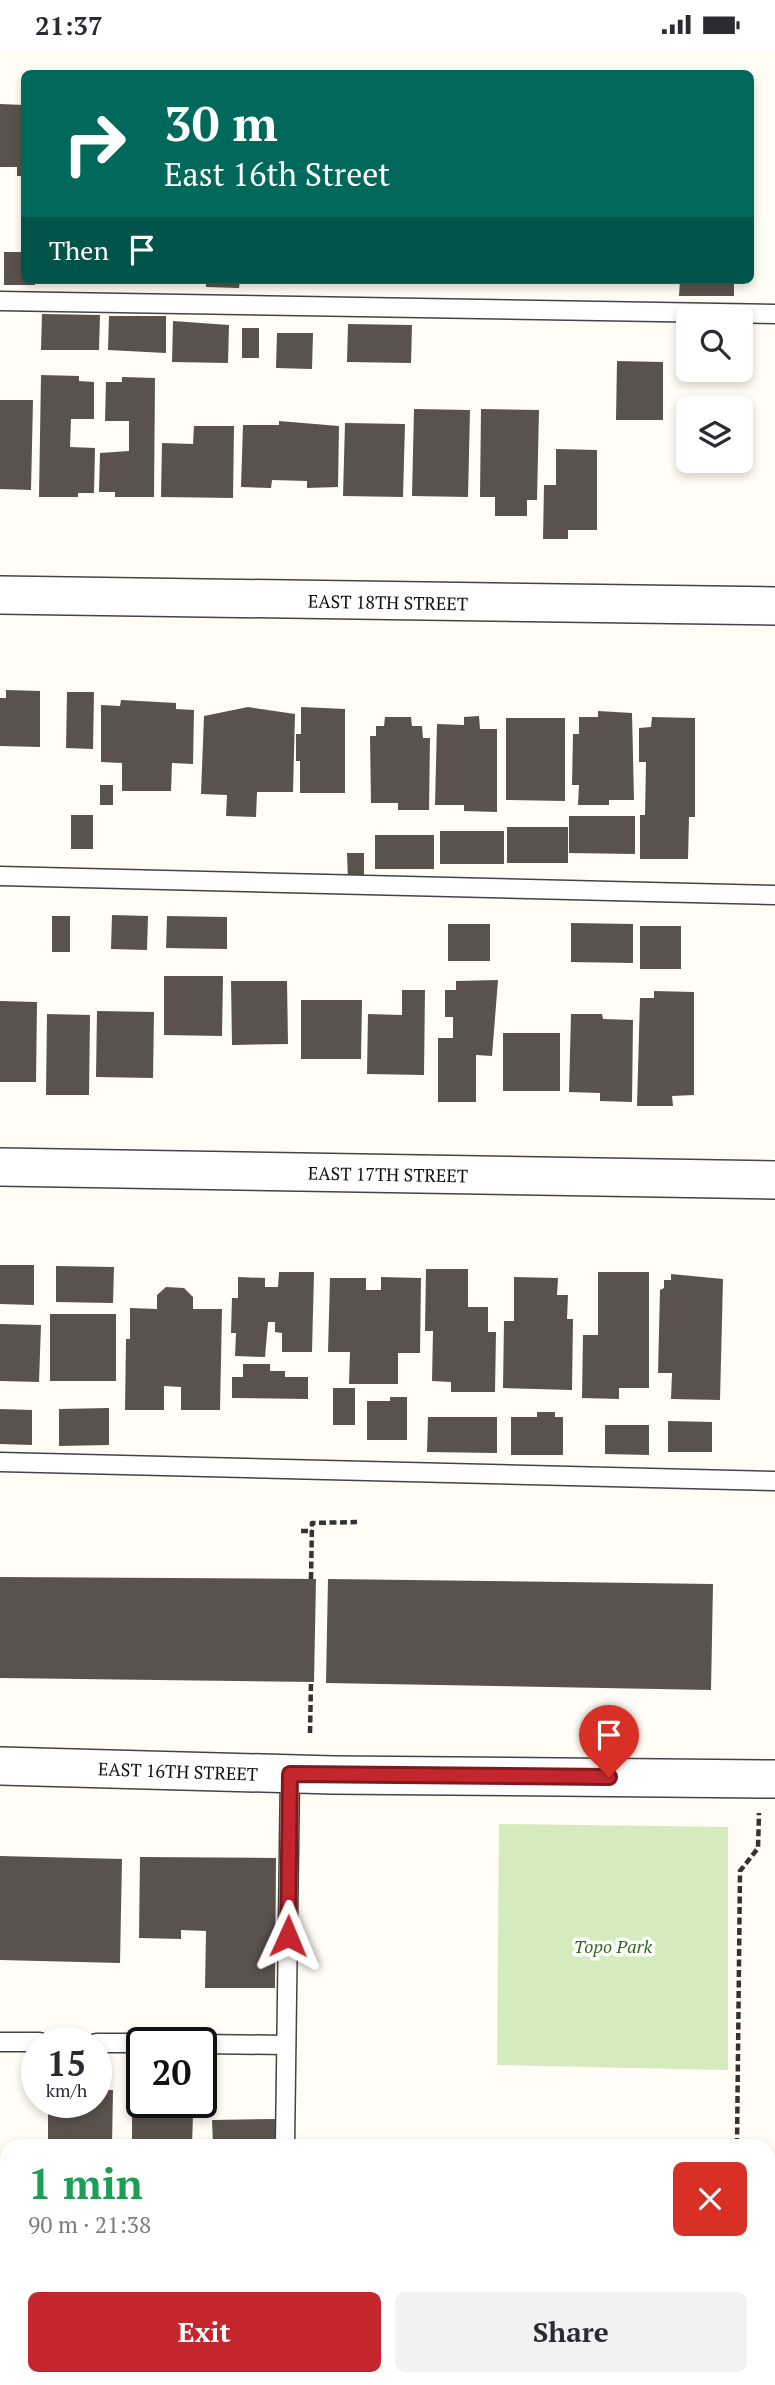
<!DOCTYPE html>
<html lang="en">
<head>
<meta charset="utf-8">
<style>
	:root { --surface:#fff; --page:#f2f2f3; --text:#2b2b33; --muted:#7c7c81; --accent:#c4262e }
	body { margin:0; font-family:"PT Serif",serif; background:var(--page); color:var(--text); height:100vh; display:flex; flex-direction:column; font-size:26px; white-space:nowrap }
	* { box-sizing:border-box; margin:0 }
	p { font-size:23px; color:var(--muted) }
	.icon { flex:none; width:38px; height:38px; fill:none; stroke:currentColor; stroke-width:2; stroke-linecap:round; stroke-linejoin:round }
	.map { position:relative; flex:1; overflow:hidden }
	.details { position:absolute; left:0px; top:2090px; width:775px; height:247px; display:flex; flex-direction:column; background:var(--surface); border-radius:21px 21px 0 0; box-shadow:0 4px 10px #0003 }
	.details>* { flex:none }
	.hud { position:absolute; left:21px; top:21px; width:733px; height:214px; border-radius:10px; box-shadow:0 4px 10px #0003; background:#00695c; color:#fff; overflow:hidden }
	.buttons { position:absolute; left:676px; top:256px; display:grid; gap:14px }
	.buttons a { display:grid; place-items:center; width:77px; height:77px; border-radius:10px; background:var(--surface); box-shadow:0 4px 10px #0003; font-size:35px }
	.speed { position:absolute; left:21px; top:1978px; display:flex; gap:14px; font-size:35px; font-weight:700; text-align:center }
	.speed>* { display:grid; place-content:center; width:91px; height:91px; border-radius:50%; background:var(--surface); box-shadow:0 4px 10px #0003; line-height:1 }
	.speed small { font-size:18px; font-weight:400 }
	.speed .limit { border:4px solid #111; border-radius:10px; background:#fff; color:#111 }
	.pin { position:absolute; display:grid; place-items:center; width:60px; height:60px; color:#fff; margin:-72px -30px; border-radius:50% 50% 50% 0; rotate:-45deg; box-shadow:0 0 7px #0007 }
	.pin .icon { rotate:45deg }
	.me { position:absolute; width:77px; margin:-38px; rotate:1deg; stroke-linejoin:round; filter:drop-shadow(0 0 5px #0008) }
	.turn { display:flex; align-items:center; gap:24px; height:147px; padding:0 28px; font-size:32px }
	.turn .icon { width:91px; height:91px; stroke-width:2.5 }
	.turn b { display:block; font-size:49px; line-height:60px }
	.then { display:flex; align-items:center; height:66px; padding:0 28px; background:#0003; gap:14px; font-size:26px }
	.round { display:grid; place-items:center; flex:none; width:74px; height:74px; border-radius:10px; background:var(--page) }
	.summary { display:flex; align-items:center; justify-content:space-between; height:119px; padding:0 28px }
	h1 { font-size:42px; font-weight:700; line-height:52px; color:#1e9e55 }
	.cta { display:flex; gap:14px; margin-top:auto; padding:14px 28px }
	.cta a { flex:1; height:80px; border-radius:10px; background:var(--accent); color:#fff; font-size:28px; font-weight:700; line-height:80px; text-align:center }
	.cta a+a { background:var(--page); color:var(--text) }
	.status { display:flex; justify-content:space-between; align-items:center; height:49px; padding:0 35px; background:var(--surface); direction:ltr }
	.status svg { height:19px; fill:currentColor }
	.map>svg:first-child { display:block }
	.green { fill:#d5ebbd }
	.building { fill:#5a524d }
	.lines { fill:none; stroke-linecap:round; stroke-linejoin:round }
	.lane-casing { stroke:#444; stroke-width:21 }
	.street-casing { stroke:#444; stroke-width:40 }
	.path { stroke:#333; stroke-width:4.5; stroke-dasharray:7 3.5; stroke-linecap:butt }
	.lane { stroke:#fff; stroke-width:18 }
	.street { stroke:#fff; stroke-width:37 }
	.route-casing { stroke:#7f191e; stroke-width:18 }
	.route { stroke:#c4262e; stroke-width:12 }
	.labels { text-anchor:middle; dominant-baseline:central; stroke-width:7; stroke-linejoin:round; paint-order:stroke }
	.street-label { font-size:18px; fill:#111; stroke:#fff }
	.park-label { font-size:18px; font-style:italic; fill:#2f6b1f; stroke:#fff }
</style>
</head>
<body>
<div class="status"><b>21:37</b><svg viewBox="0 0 49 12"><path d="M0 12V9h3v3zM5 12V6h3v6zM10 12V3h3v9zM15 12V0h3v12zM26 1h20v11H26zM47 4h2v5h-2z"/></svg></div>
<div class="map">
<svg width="775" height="2336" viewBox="0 0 775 2336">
	<rect width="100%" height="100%" fill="#fffdf5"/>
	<polygon class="green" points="499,1775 728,1778 728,2021 497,2016"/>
	<g class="building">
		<polygon points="0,55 24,56 24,127 17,127 17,118 0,118"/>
		<polygon points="4,203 24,203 24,231 35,231 35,236 4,236"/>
		<polygon points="167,231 204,231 204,234 167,233"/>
		<polygon points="206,231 240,231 239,239 206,238"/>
		<rect x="286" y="231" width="21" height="4"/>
		<rect x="616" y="231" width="36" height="3"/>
		<polygon points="680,231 734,231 734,247 679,247"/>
		<polygon points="42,265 100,266 99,301 41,301"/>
		<polygon points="109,267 166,267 166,304 108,301"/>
		<polygon points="173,272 229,276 228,314 172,313"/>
		<polygon points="348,275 412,276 411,314 347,313"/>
		<rect x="242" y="279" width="17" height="30"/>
		<polygon points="277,284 313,284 312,320 276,319"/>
		<polygon points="617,312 663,313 663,371 616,371"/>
		<polygon points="41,326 79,327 79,332 94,333 94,370 71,370 70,398 95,399 94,444 78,444 78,448 39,448"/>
		<polygon points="122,328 155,329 154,448 115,448 115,443 99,443 100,404 129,402 129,372 105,372 106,333 122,333"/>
		<polygon points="0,351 33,351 31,441 0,440"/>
		<polygon points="414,360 470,361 468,448 412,447"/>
		<polygon points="481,360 539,361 537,451 527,451 527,467 495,467 495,448 480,448"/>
		<polygon points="279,372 339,377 338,438 307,439 307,432 272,431 271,439 241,438 243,376 279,376"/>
		<polygon points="345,374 405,375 403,448 343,447"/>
		<polygon points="194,377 234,377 233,449 161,448 162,394 193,395"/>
		<polygon points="556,400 597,401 597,481 568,481 568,490 543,490 544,436 556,436"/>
		<polygon points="6,641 40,642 40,698 0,697 0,649 6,649"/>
		<polygon points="67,643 94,643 93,700 66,699"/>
		<polygon points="121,651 176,654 176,660 194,661 193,715 172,714 171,742 122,742 122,714 101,713 101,656 120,657"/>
		<polygon points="248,658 295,665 293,743 257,743 256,768 226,767 227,746 201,745 204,667"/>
		<polygon points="301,658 345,660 345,744 300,744 300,712 296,712 296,685 301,685"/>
		<polygon points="598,662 632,664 634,751 609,751 609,756 578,756 579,736 572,736 573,685 579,685 579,668 598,668"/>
		<polygon points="479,667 480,680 497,680 497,763 464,762 464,756 435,756 437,675 464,676 464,668"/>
		<polygon points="385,668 411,668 412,677 422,677 423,689 430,689 429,761 398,761 398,754 371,754 370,687 376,687 376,677 384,677"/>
		<polygon points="652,668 695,669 695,768 689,768 688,810 640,810 640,766 645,766 646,713 639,713 639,679 651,678"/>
		<polygon points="506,669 565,669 565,752 506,751"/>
		<rect x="100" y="736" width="13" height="20"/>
		<rect x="71" y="766" width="22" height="34"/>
		<polygon points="569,767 635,767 635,805 569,804"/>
		<rect x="507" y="778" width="61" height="36"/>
		<rect x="440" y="782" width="64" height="33"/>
		<rect x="375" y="786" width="59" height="34"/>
		<polygon points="347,804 364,804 364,831 348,831"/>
		<polygon points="112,866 148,867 147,901 111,900"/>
		<rect x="52" y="867" width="18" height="36"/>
		<polygon points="167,867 227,868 227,900 166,899"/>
		<polygon points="571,874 633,875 633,914 571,913"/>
		<rect x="448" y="875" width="42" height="37"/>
		<rect x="640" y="877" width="41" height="43"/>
		<polygon points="164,927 223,927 222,987 164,986"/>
		<polygon points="498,931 492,1007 476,1006 476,1053 438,1053 438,989 453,989 453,968 445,968 445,941 456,941 456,932"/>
		<polygon points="231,932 287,932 288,995 232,996"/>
		<polygon points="402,941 425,941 424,1026 367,1025 368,965 402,966"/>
		<polygon points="654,942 694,943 694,1046 672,1047 673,1057 637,1057 640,949 654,949"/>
		<polygon points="301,951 362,951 361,1010 301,1010"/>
		<polygon points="0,952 37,953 36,1033 0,1033"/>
		<polygon points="97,962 154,963 153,1029 96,1028"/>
		<polygon points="47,965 90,966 89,1046 46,1046"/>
		<polygon points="571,965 602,965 603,970 633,971 632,1053 600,1052 600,1044 569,1043"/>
		<rect x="503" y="984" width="57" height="58"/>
		<polygon points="0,1216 34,1216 34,1256 0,1255"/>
		<polygon points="56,1217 114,1218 113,1254 56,1253"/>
		<polygon points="426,1220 468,1220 468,1258 488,1258 488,1283 496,1283 495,1343 451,1343 451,1333 432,1332 433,1282 425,1282"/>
		<polygon points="279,1223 314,1223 312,1303 282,1303 282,1284 275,1283 275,1273 268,1273 265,1308 235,1307 236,1284 231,1284 232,1249 238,1249 238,1228 265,1229 265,1238 278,1238"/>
		<polygon points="598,1223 649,1223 649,1339 619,1339 619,1350 582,1349 583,1286 598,1286"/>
		<polygon points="671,1225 723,1230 720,1351 671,1350 672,1324 658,1324 660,1241 664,1239 664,1231 671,1231"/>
		<polygon points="381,1228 421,1229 420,1304 398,1304 398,1335 349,1335 350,1303 328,1303 330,1229 366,1229 366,1241 381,1241"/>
		<polygon points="514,1228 558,1229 557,1246 568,1246 567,1270 573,1270 572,1341 503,1339 504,1272 514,1272"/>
		<polygon points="166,1238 184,1239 193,1248 193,1260 222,1260 220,1361 181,1361 181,1338 164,1337 164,1361 125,1361 126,1290 130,1290 130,1259 157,1260 157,1246"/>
		<rect x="50" y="1265" width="66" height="67"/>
		<polygon points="0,1275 41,1276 39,1333 0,1332"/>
		<polygon points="243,1315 270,1315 270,1322 285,1322 285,1328 308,1328 308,1350 232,1349 232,1328 243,1328"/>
		<rect x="333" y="1339" width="22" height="37"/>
		<polygon points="390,1348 407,1348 407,1391 367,1391 367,1352 390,1352"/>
		<polygon points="109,1359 109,1396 59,1397 59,1360"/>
		<polygon points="0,1360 32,1361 32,1396 0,1395"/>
		<polygon points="537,1363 555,1363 555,1368 563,1368 563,1406 511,1406 511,1368 537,1368"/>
		<polygon points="428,1368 497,1368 497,1404 427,1403"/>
		<polygon points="668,1372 712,1373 712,1403 668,1403"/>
		<polygon points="605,1376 649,1376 649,1406 605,1405"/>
		<polygon points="0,1528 316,1530 314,1633 0,1629"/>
		<polygon points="328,1530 713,1535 711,1641 326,1634"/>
		<polygon points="0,1807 122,1810 120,1914 0,1911"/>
		<polygon points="140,1808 276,1809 275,1939 205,1939 206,1882 181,1881 181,1890 139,1889"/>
		<polygon points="96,2041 113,2041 112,2096 48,2096 48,2053 96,2053"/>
		<polygon points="132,2065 193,2066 192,2096 132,2096"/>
		<polygon points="276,2070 276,2096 213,2096 212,2071"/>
	</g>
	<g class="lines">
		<g class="lane-casing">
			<g id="lane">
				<polyline points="0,252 775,265"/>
				<polyline points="0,827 775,846"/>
				<polyline points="0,1413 775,1432"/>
				<polyline points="0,1993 40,1993"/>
				<polyline points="96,1994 142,1994"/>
				<polyline points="201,1995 286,1996"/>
				<polyline points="285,2096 290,1725"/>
				<polyline points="241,2336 241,2329"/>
			</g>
		</g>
		<g class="street-casing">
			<g id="street">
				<polyline points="0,546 775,557"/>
				<polyline points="0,1118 775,1131"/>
				<polyline points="0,1717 333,1726 775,1730"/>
				<polyline points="0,2287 7,2287"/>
				<polyline points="775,2336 775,2304"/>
			</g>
		</g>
		<g class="path">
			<polyline points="301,1482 312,1482"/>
			<polyline points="311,1530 312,1474 357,1473"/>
			<polyline points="310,1684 311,1633"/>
			<polyline points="737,2096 740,1822 758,1799 759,1764"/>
			<polyline points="768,2245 775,2246"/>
			<polyline points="72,2336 73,2329"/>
		</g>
		<use href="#lane" class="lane"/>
		<use href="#street" class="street"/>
	</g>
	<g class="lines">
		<g class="route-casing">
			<polyline id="route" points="288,1887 290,1725 609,1728"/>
		</g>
		<use href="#route" class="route"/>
	</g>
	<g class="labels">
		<g class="street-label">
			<text transform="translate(388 553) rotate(1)">EAST 18TH STREET</text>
			<text transform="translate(388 1125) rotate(1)">EAST 17TH STREET</text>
			<text transform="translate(178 1722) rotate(2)">EAST 16TH STREET</text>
		</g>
		<g class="park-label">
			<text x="613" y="1897">Topo Park</text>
		</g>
	</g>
</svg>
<div class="buttons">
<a><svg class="icon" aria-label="search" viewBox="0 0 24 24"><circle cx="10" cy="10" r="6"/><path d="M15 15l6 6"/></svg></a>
<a><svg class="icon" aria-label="layers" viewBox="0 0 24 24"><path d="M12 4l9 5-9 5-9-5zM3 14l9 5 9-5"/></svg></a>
</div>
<div class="speed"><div>15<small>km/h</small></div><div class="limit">20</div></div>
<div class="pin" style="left:609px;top:1728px;background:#d93025"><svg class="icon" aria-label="arrive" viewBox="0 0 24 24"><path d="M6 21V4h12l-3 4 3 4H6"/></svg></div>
<svg class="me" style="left:288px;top:1887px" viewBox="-20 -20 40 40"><path d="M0-17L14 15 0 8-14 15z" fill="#c4262e" stroke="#fff" stroke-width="4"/></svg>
<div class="hud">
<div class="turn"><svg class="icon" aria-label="right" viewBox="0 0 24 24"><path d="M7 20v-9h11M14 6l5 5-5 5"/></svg><div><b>30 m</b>East 16th Street</div></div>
<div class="then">Then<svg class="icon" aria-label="arrive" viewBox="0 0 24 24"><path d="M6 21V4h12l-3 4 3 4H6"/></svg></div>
</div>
<section class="details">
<div class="summary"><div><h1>1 min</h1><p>90 m · 21:38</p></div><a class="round" style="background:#d93025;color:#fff"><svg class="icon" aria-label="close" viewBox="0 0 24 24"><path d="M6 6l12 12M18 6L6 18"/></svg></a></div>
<div class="cta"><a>Exit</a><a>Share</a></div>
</section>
</div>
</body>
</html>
